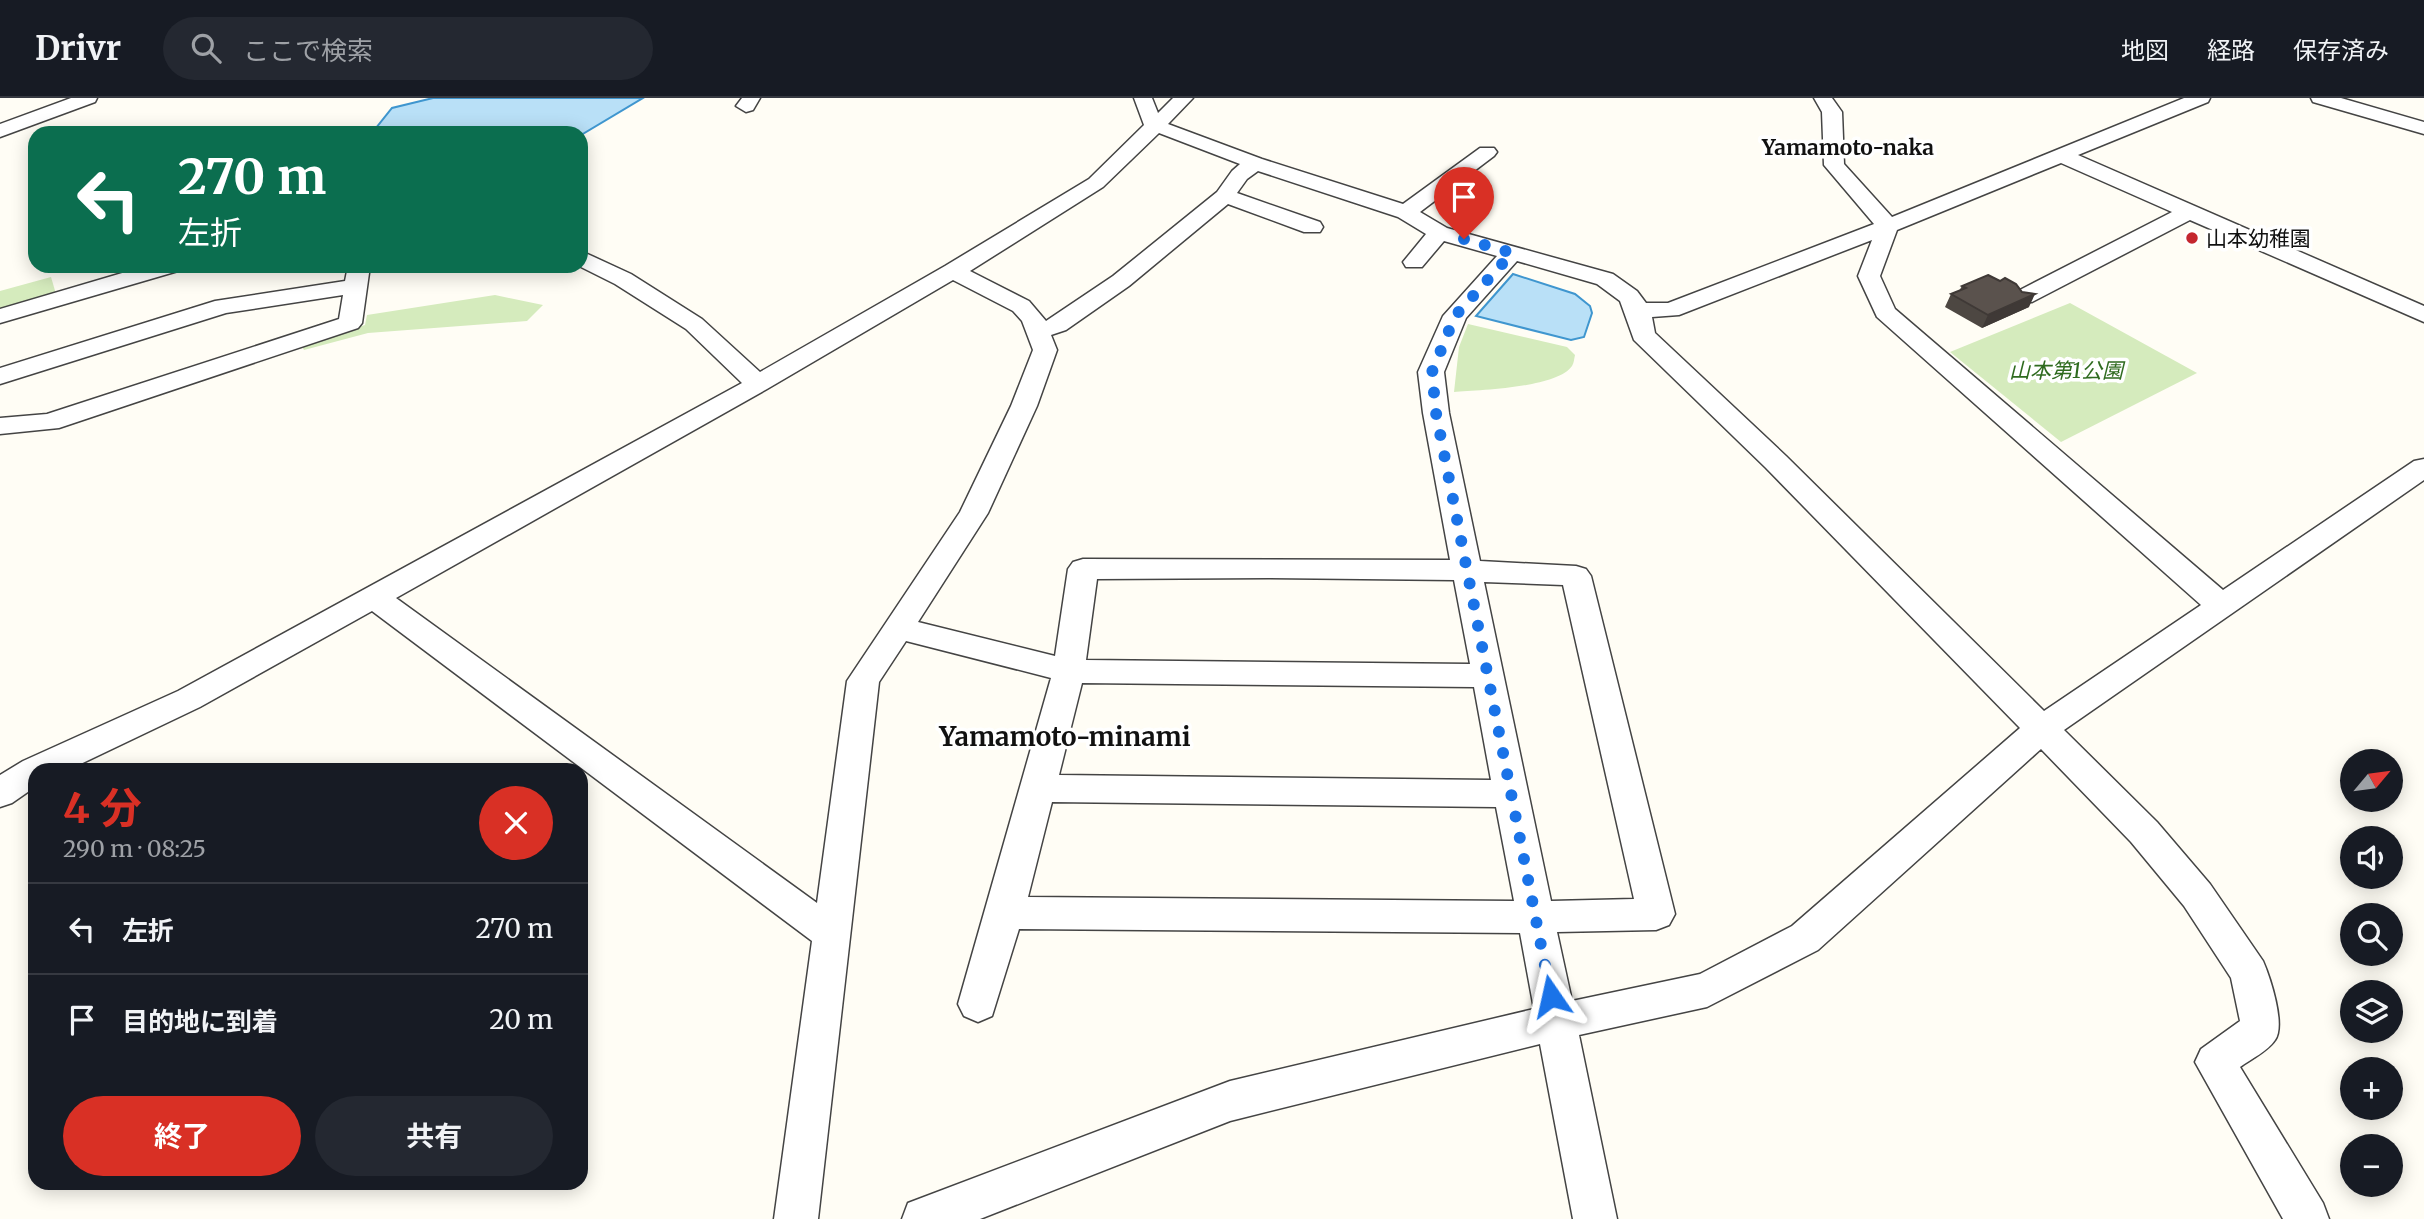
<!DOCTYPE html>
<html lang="ja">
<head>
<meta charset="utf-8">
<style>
	:root { --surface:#171b24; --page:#242831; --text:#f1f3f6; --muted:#9ea1a6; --line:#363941; --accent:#d93025 }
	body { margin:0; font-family:Merriweather,"Noto Sans JP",serif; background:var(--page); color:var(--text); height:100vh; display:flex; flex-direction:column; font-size:26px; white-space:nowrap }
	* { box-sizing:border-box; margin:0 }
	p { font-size:23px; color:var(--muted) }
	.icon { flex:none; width:38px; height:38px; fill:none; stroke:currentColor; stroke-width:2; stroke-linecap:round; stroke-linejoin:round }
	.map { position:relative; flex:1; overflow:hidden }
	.details { position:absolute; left:28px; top:665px; width:560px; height:427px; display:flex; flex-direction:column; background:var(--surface); border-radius:21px; box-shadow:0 4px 18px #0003 }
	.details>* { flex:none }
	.top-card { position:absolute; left:28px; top:28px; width:560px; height:147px; border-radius:21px; box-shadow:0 4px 18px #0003; background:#0b6e4f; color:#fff; overflow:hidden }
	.needle { width:46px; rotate:61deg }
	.controls { position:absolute; left:2340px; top:651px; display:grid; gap:14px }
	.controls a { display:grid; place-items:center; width:63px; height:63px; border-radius:50%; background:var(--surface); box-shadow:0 4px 18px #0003; font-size:35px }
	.pin { position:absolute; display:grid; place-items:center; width:60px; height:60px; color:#fff; margin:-72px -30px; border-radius:50% 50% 50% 0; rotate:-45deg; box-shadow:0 0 7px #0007 }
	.pin .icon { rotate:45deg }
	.me { position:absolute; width:77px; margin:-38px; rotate:349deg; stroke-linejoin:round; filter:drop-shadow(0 0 5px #0008) }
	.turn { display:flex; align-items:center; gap:24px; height:147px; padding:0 35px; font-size:32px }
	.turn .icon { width:91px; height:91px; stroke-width:2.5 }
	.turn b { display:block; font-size:49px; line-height:60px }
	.round { display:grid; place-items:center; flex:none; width:74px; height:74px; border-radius:37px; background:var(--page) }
	.head { display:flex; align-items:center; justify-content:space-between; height:119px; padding:0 35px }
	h1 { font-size:42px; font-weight:700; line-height:52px; color:var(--accent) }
	.cta { display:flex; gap:14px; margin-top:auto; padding:14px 35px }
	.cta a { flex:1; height:80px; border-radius:42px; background:var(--accent); color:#fff; font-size:28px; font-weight:700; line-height:80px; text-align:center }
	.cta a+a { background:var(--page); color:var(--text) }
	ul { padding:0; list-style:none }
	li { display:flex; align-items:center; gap:21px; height:91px; padding:0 35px; border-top:2px solid var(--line) }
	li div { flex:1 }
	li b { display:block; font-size:26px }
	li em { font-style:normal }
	header { display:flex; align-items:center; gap:42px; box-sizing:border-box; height:98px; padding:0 35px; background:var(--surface); border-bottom:2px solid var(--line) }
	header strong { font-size:33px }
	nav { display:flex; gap:38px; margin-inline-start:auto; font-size:24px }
	.search { width:490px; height:63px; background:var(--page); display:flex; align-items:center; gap:18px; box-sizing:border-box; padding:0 24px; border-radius:38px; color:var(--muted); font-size:26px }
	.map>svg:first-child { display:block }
	.green { fill:#d5ebbd }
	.water { fill:#b9e0f7; stroke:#3f96cf; stroke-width:2 }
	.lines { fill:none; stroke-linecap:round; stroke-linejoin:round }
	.minor-casing { stroke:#444; stroke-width:3 }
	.minor { fill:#fff; fill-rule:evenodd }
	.wall { fill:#4d4742 }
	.shaded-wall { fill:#3f3936 }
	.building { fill:#5a524d; stroke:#3f3936; stroke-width:2 }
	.route { stroke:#1a73e8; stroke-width:12; stroke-dasharray:0 21.6 }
	.poi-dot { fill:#c4262e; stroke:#fff; stroke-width:2.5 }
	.labels { text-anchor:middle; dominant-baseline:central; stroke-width:7; stroke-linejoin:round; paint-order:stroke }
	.far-neighbourhood-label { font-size:21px; font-weight:bold; fill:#111; stroke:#fff }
	.far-poi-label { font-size:21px; fill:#111; stroke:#fff; text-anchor:start }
	.far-park-label { font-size:21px; font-style:italic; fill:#2f6b1f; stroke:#fff }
	.neighbourhood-label { font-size:26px; font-weight:bold; fill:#111; stroke:#fff }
</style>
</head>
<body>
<header>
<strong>Drivr</strong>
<div class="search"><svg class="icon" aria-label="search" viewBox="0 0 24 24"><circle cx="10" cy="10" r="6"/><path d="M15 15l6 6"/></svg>ここで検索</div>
<nav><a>地図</a><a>経路</a><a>保存済み</a></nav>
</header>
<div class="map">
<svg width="2424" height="1121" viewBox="0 0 2424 1121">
	<rect width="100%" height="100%" fill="#fffdf5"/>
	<g class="green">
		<polygon points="51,179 56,196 0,212 0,193"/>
		<polygon points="495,197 543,207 527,223 368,235 304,252 301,247 365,227 367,217"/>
		<polygon points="2070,205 2197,275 2061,344 1950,254"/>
		<path d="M 1468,226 L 1567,249 L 1575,257 C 1574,261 1574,265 1572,268 C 1557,290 1479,292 1454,294 L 1459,249 Z"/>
	</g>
	<g class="water">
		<polygon points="433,0 643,0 581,37 372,35 392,10"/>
		<polygon points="1513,176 1575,196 1590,208 1592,215 1584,239 1571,242 1476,218"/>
	</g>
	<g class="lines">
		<g class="minor-casing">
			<g id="minor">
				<polygon points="71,0 97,0 95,4 0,39 0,26"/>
				<polygon points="742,0 760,0 753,12 746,14 736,8"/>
				<path d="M 1134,0 L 1152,0 L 1158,15 L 1173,0 L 1193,0 L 1168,26 L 1262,61 L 1403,106 L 1480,50 L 1494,50 L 1497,54 L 1494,58 L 1420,114 L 1447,130 L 1613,176 L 1637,193 L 1646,205 L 1668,205 L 1874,126 L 1824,67 L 1822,14 L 1814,0 L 1832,0 L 1842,14 L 1844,66 L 1892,119 L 2184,0 L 2210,0 L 2208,4 L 2078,57 L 2424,208 L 2424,224 L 2190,122 L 2032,204 L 2016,204 L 2012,199 L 2016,194 L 2172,114 L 2061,65 L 1897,132 L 1880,178 L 1895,211 L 2223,492 L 2414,363 L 2424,361 L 2424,382 L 2064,632 L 2157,724 L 2210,786 L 2263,863 C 2270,879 2286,927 2275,942 C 2268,953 2251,961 2240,969 L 2323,1105 L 2329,1121 L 2283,1121 L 2195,964 L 2201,951 L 2240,923 L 2231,880 L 2184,808 L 2131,744 L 2041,651 L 1818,852 L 1707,909 L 1579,937 L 1617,1121 L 1573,1121 L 1540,946 L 1230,1023 L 980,1121 L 902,1121 L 908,1105 L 1230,983 L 1534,911 L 1520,835 L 1019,831 L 992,918 L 978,924 L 964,918 L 958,906 L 1051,580 L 906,543 L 879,584 L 818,1121 L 774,1121 L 812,843 L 372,513 L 200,609 L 68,672 L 35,672 L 35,689 L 12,705 L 0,709 L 0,677 L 23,663 L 178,593 L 742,285 L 686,231 L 615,186 L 579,168 L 581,153 L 631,176 L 702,221 L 760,274 L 945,168 L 1089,81 L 1144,27 ZM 1159,35 L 1240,66 L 1232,73 L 1217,94 L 1113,178 L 1046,223 L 1029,203 L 970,173 L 1103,89 ZM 1258,73 L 1398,119 L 1426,136 L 1403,164 L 1406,169 L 1422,169 L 1444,143 L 1497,158 L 1443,218 L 1418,274 L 1423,315 L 1450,462 L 1083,461 L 1073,464 L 1068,471 L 1055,558 L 918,524 L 988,415 L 1037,308 L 1057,252 L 1051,237 L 1066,232 L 1129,188 L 1228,106 L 1304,134 L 1320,134 L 1323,129 L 1320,124 L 1237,95 L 1247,81 ZM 1872,142 L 1858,178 L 1877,219 L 2201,507 L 2044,613 L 1786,358 L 1655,235 L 1652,219 L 1679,217 ZM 1517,163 L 1597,186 L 1620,203 L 1634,242 L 1766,370 L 2020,630 L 1792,828 L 1700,876 L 1572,903 L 1557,834 L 1656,832 L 1669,827 L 1675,816 L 1591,478 L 1586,471 L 1576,468 L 1480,463 L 1449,315 L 1444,274 L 1466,220 ZM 953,182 L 1013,213 L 1022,223 L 1033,252 L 1011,308 L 960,414 L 847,583 L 817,805 L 396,500 L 767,291 ZM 1268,480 L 1454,482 L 1470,566 L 1086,562 L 1097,481 ZM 1484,484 L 1563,487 L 1634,801 L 1551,803 ZM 1082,585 L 1474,589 L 1491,682 L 1059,677 ZM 1052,704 L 1496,709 L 1514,803 L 1028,799 Z"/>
				<polygon points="2311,0 2341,0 2424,24 2424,36 2313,4"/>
				<polygon points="146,168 181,168 178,173 0,225 0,211"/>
				<polygon points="348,168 370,168 362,225 358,230 59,330 0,336 0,320 47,316 339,221 343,197 226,215 0,286 0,270 215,203 345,183"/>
			</g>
		</g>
		<use href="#minor" class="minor"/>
	</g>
	<polygon class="wall" points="2000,183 2029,209 1982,230 1945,209 1951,196 1959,193 1962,188"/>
	<polygon class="shaded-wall" points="2035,196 2029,209 1982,230 1988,217"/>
	<polygon class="building" points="1988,177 2000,183 2005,180 2016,186 2022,194 2035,196 1988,217 1951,196 1966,190 1962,188"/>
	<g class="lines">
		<polyline class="route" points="1464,141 1512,155 1455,218 1432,274 1436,315 1551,898"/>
	</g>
	<circle class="poi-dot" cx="2192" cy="140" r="7"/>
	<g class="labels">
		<g class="far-neighbourhood-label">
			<text x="1848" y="49">Yamamoto-naka</text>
		</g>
		<g class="far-poi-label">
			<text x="2206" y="140">山本幼稚園</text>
		</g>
		<g class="far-park-label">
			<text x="2066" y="272">山本第1公園</text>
		</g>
		<g class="neighbourhood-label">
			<text x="1065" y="638">Yamamoto-minami</text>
		</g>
	</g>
</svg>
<div class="controls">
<a><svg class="needle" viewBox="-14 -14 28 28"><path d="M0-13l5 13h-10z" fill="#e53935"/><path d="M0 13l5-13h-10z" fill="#9ea1a6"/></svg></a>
<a><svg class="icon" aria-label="sound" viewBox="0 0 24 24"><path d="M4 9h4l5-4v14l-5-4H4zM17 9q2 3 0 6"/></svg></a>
<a><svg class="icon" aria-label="search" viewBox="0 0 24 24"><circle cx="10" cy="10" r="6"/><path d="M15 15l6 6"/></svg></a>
<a><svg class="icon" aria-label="layers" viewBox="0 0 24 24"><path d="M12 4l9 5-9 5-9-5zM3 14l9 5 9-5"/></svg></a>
<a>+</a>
<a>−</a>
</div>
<div class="pin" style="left:1464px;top:141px;background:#d93025"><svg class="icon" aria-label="arrive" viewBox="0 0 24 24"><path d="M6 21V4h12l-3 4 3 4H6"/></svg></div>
<svg class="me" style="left:1551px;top:898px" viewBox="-20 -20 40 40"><path d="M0-17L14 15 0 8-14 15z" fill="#1a73e8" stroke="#fff" stroke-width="4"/></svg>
<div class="top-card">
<div class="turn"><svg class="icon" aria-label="left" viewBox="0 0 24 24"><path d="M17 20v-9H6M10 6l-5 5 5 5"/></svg><div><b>270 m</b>左折</div></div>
</div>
<section class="details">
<div class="head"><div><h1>4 分</h1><p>290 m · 08:25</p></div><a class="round" style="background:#d93025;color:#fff"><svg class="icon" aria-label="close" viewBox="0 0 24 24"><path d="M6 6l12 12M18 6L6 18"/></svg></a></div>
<ul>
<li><svg class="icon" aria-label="left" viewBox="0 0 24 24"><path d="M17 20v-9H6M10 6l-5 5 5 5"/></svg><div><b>左折</b></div><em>270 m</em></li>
<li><svg class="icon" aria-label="arrive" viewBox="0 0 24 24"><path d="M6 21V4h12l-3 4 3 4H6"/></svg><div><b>目的地に到着</b></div><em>20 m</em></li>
</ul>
<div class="cta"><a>終了</a><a>共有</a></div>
</section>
</div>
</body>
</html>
